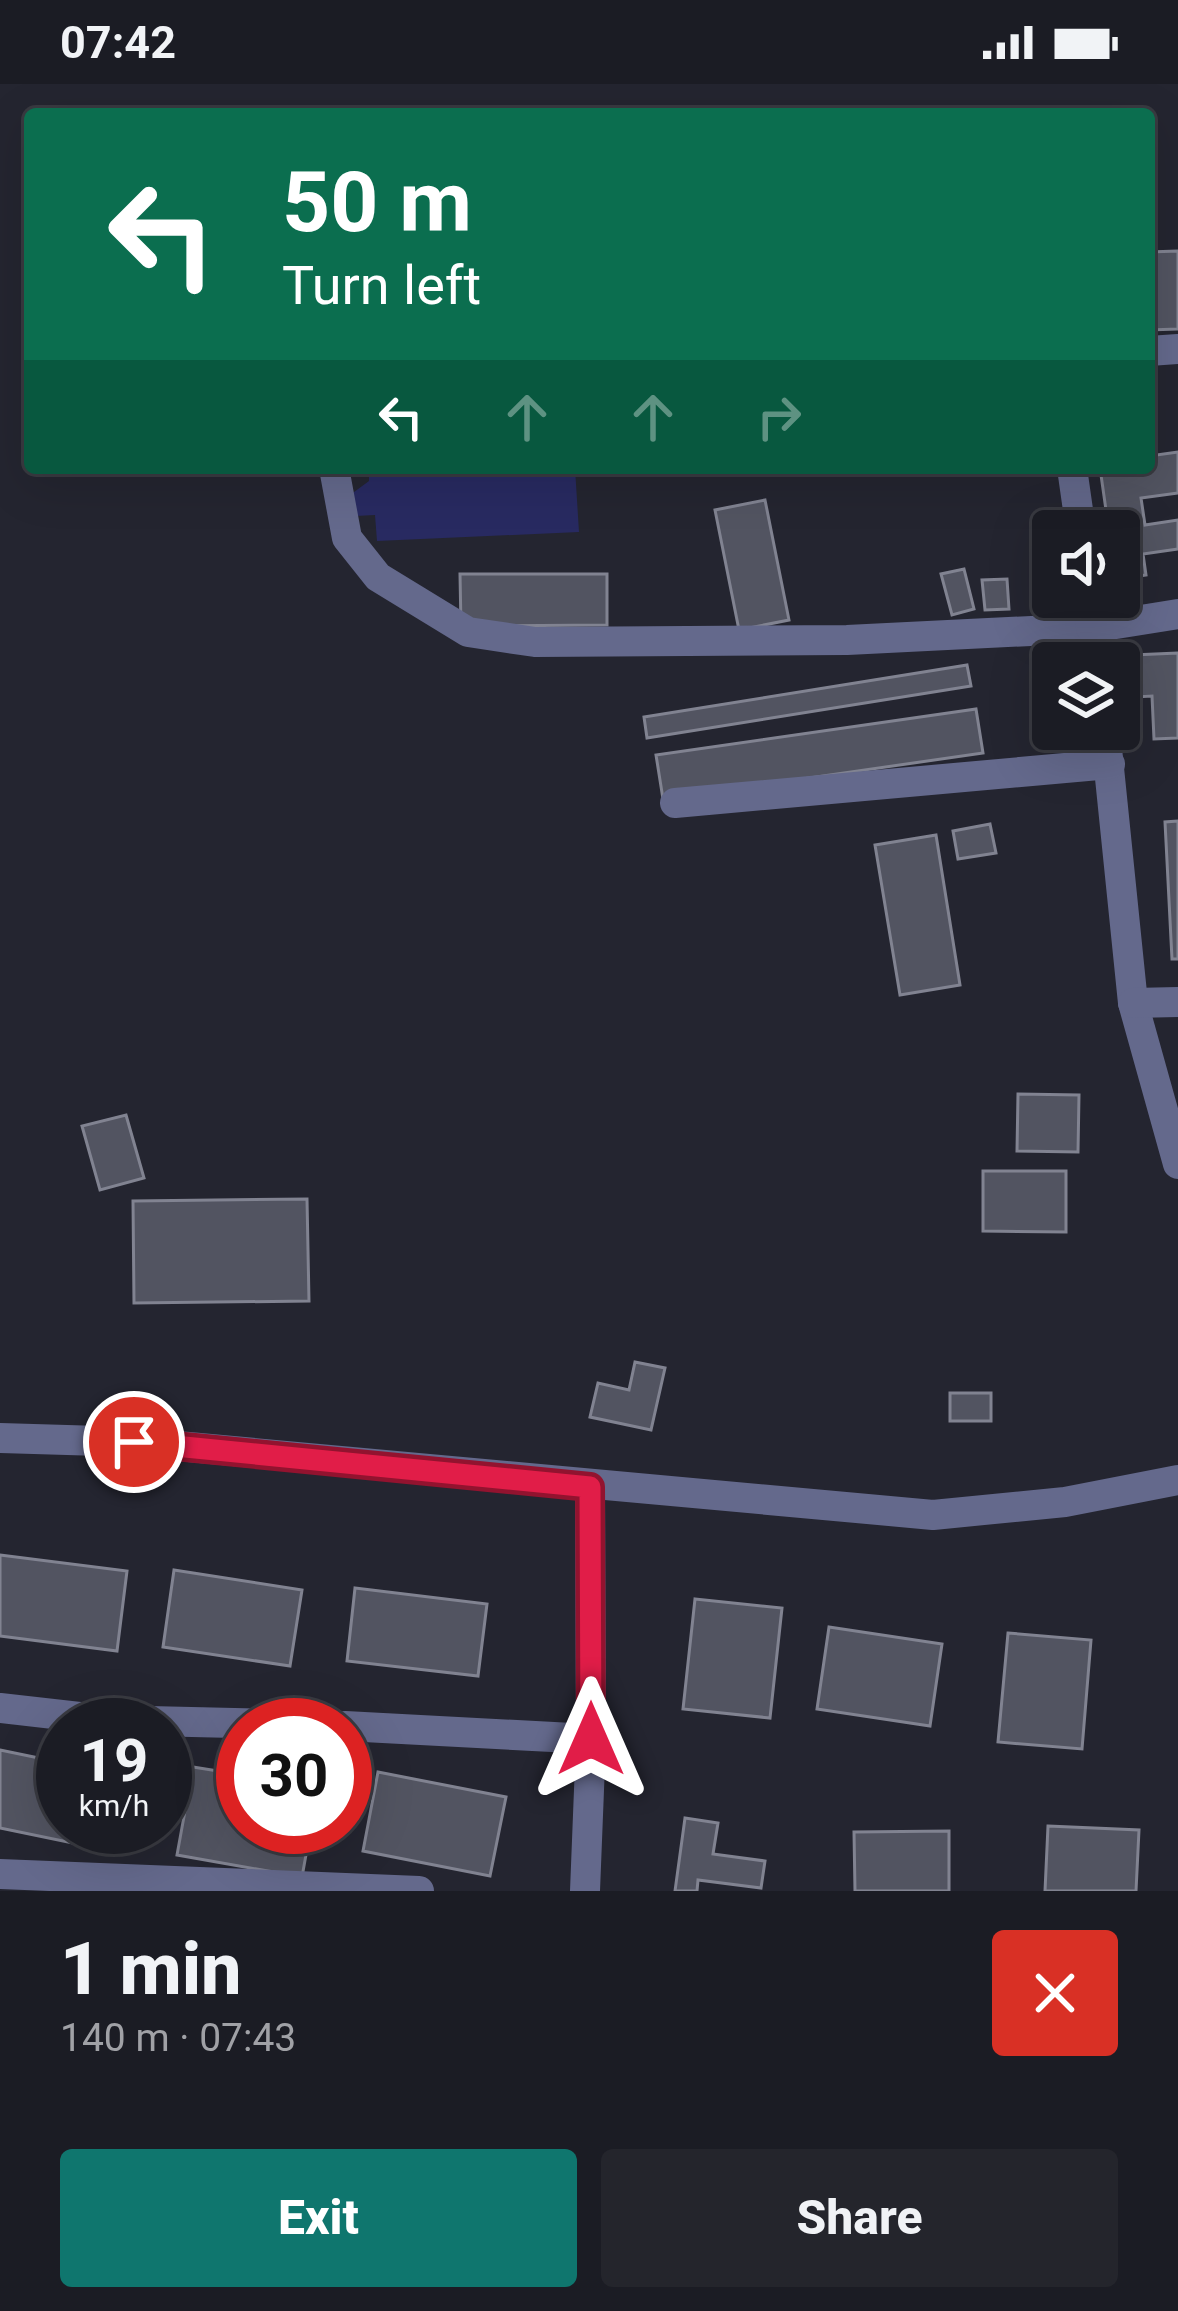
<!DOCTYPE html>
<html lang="en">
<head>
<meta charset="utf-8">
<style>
	:root { --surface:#1b1c24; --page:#24252c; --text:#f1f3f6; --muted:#a0a1a6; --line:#393a41; --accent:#0f766e }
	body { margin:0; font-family:Roboto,sans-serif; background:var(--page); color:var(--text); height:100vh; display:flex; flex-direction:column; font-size:45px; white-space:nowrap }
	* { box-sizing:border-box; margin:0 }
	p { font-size:39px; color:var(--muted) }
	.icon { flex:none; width:66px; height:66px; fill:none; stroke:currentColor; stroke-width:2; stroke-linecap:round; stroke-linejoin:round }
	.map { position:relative; height:1807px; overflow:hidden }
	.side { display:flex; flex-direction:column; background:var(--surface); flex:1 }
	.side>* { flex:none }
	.hud { position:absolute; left:24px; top:24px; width:1131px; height:366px; border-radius:12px; box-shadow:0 12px 48px #0002,0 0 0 3px var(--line); background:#0b6e4f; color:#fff; overflow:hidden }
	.tools { position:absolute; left:1032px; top:426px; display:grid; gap:24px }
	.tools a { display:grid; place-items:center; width:108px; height:108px; border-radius:12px; background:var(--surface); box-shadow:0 12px 48px #0002,0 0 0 3px var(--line); font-size:60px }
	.speed { position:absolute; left:36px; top:1614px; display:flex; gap:24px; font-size:60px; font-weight:700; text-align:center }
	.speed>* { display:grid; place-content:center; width:156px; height:156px; border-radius:50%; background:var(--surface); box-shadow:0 12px 48px #0002,0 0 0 3px var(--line); line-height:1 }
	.speed small { font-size:30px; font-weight:400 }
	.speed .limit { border:18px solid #d22; background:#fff; color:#111 }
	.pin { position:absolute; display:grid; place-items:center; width:102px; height:102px; color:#fff; margin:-51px; border:6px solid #fff; border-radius:50%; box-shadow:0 3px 12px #0007 }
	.me { position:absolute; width:132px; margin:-66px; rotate:0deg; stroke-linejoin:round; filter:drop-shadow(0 0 9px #0008) }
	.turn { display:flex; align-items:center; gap:42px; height:252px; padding:0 60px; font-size:54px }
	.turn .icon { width:156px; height:156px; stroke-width:2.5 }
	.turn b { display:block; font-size:84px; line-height:102px }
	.lanes { display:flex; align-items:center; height:114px; padding:0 60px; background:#0003; justify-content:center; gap:60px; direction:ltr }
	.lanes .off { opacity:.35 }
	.round { display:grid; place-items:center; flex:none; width:126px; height:126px; border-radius:12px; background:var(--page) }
	.summary { display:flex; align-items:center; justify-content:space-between; height:204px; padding:0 60px }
	h1 { font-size:72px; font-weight:800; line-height:90px }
	.button { display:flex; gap:24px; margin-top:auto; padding:24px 60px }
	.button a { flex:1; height:138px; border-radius:12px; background:var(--accent); color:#fff; font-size:48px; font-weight:800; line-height:138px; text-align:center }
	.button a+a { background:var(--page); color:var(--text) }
	.status { display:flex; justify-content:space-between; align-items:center; height:84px; padding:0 60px; background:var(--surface); direction:ltr }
	.status svg { height:33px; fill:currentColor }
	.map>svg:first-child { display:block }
	.green { fill:#282a61 }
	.building { fill:#525461; stroke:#818391; stroke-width:3 }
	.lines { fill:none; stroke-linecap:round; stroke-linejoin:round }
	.minor { stroke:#64698c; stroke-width:30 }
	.route-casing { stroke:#92132f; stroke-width:30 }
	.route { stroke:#e11d48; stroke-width:21 }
</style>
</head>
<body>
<div class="status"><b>07:42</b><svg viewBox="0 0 49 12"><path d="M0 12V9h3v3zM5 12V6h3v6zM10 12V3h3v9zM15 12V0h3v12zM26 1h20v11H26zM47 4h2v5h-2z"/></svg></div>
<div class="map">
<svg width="1178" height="1807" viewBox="0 0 1178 1807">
	<rect width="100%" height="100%" fill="#242530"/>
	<polygon class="green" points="369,384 575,384 579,448 377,457 375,431 355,432 350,411 369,397"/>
	<g class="building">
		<polygon points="1178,167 1178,245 1149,246 1149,168"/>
		<polygon points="1178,368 1178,409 1141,414 1145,441 1178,436 1178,465 1143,470 1146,491 1119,495 1119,447 1109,447 1100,384 1149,384 1149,372"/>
		<polygon points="765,416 789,536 739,546 715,426"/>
		<polygon points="964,485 974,525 952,531 941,490"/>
		<polygon points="460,490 607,490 607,541 461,542"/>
		<polygon points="1007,495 1009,525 985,526 982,496"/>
		<polygon points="1178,569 1178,654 1154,655 1152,612 1136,613 1133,571"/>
		<polygon points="967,581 971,602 647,654 644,633"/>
		<polygon points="976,625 983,669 663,715 656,671"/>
		<polygon points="1178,737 1178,875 1172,875 1165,738"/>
		<polygon points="990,740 996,769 958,775 953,747"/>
		<polygon points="936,751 960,901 900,911 875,761"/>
		<polygon points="1018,1010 1079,1011 1078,1068 1017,1067"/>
		<polygon points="126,1031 144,1094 100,1106 82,1042"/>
		<polygon points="983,1087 1066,1087 1066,1148 983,1147"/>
		<polygon points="307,1115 309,1217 134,1219 133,1117"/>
		<polygon points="635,1278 665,1284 651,1346 590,1333 598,1299 629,1306"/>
		<rect x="950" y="1309" width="41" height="28"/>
		<polygon points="0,1471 127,1487 117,1567 0,1552"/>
		<polygon points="174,1486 302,1506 290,1582 163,1563"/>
		<polygon points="355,1504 487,1520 478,1592 347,1577"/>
		<polygon points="695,1515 782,1524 770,1634 683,1625"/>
		<polygon points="829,1543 942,1560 930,1642 817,1625"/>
		<polygon points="1008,1549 1091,1556 1082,1665 998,1658"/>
		<polygon points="0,1666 63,1679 63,1743 126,1743 121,1769 0,1744"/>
		<polygon points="193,1683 243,1691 243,1743 311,1743 302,1793 177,1771"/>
		<polygon points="378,1688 506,1713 490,1792 363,1767"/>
		<polygon points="685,1734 718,1739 713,1770 765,1777 761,1804 698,1796 697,1807 675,1807"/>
		<polygon points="1048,1742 1139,1746 1136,1807 1045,1807"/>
		<polygon points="949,1747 949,1807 855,1807 854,1748"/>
	</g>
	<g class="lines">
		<g class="minor">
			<polyline points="1149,267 1178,265"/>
			<polyline points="334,384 347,454 378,493 468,548 535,558 847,556 1091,544 1096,579"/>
			<polyline points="1072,384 1081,447"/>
			<polyline points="1088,513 1091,544 1178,530"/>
			<polyline points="1105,645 1133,919 1178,1080"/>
			<polyline points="675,719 1110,680"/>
			<polyline points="1133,919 1178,918"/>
			<polyline points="0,1354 134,1358 933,1431 1065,1418 1178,1396"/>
			<polyline points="0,1624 106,1636 322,1641"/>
			<polyline points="345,1642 591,1655"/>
			<polyline points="0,1790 419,1807"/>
			<polyline points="585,1807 591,1655 590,1403"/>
		</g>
	</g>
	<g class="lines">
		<g class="route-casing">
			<polyline id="route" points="134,1358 590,1403 591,1655"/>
		</g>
		<use href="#route" class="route"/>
	</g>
</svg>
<div class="tools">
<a><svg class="icon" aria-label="sound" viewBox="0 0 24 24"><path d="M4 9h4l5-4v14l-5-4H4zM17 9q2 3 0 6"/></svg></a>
<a><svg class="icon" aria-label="layers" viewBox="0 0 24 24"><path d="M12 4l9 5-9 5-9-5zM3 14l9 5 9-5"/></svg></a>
</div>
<div class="speed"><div>19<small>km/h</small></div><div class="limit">30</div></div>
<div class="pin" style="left:134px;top:1358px;background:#d93025"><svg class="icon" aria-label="arrive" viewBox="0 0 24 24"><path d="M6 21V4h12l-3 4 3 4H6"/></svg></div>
<svg class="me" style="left:591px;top:1655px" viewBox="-20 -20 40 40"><path d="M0-17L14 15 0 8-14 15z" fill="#e11d48" stroke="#fff" stroke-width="4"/></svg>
<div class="hud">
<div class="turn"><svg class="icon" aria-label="left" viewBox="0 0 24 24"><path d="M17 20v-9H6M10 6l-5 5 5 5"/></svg><div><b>50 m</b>Turn left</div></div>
<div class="lanes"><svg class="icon" aria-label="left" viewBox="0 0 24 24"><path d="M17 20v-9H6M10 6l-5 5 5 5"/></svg><svg class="icon off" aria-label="ahead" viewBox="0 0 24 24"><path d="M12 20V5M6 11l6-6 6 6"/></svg><svg class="icon off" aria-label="ahead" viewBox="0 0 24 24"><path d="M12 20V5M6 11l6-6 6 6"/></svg><svg class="icon off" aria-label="right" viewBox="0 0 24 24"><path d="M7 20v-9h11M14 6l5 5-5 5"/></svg></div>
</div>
</div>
<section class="side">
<div class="summary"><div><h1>1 min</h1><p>140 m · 07:43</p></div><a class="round" style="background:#d93025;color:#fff"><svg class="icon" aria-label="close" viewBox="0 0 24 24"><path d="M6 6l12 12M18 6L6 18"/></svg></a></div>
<div class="button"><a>Exit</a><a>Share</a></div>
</section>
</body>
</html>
